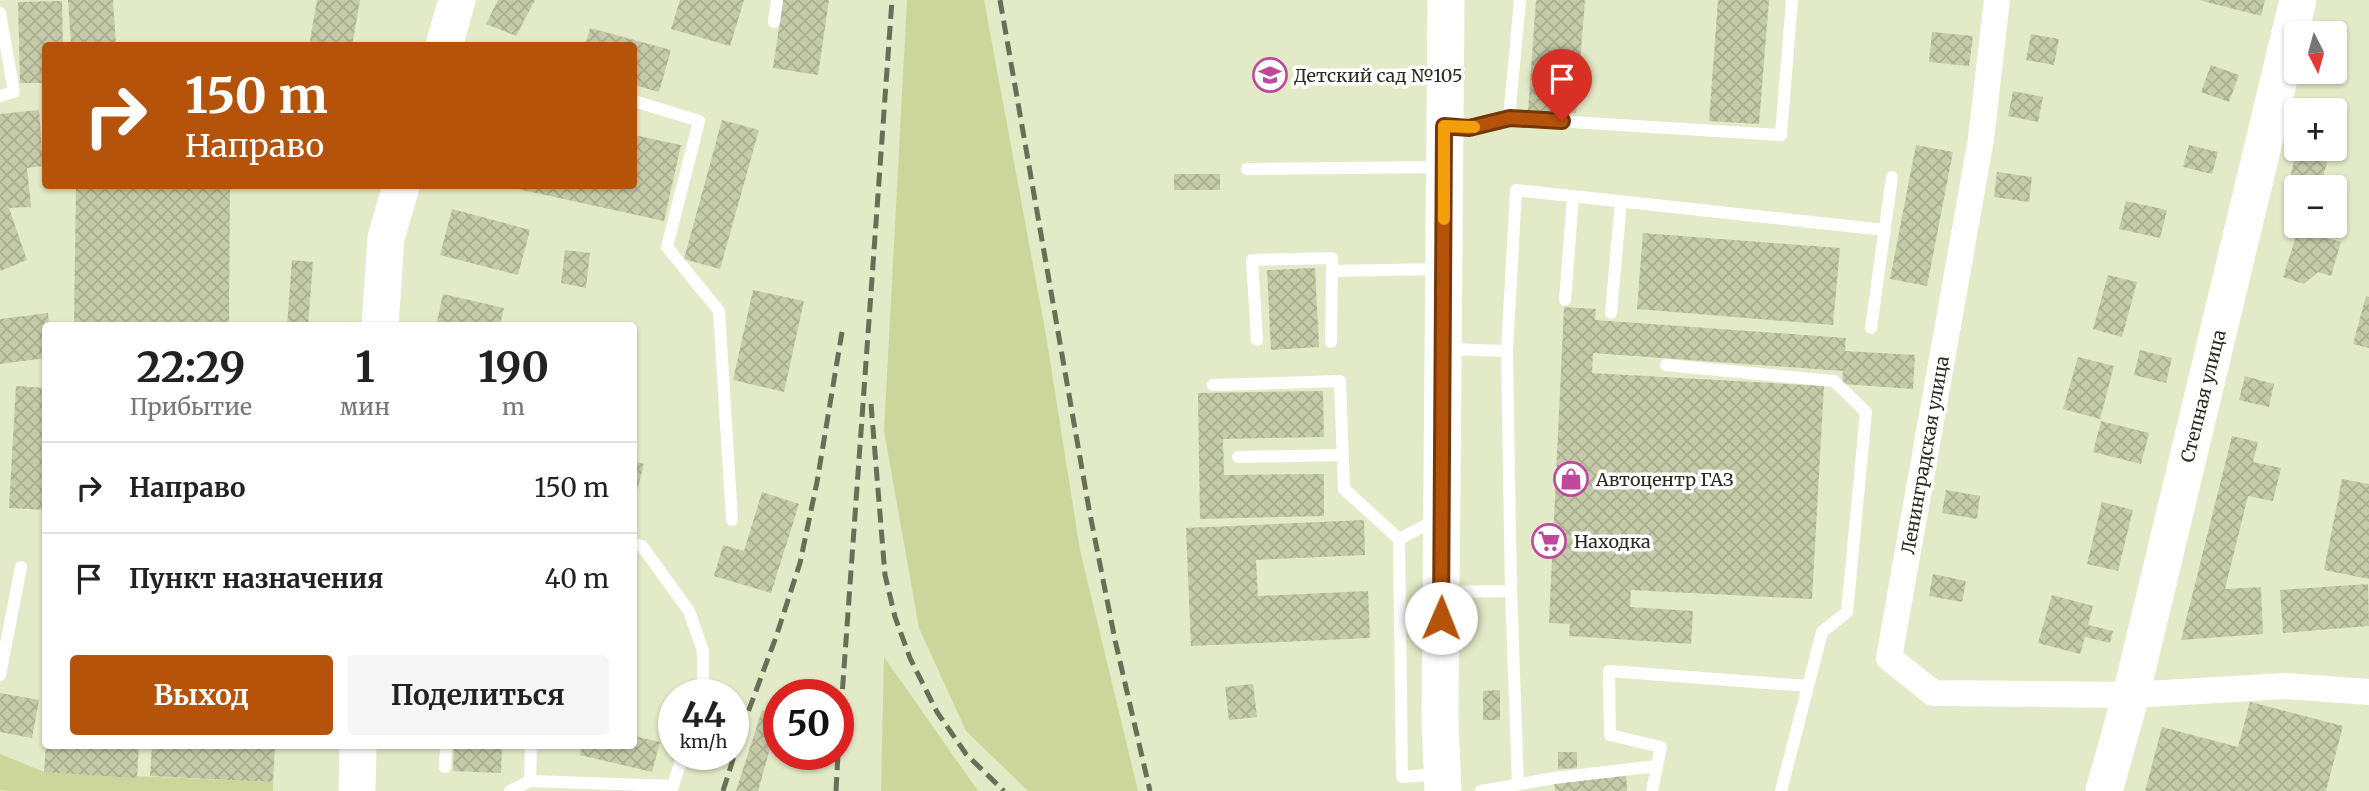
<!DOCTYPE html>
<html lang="ru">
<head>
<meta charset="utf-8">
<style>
	:root { --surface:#fff; --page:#f6f6f6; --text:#222; --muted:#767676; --line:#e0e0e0; --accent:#b45309 }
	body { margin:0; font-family:Merriweather,serif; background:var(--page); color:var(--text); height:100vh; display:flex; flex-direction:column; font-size:26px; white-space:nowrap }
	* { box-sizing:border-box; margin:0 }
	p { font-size:23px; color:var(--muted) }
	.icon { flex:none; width:38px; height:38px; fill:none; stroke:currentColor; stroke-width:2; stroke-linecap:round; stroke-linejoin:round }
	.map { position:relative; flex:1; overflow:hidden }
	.details { position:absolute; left:42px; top:322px; width:595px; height:427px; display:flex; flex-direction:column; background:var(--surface); border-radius:7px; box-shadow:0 2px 5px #0004 }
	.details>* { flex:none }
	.hud { position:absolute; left:42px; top:42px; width:595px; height:147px; border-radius:7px; box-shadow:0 2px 5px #0004; background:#b45309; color:#fff; overflow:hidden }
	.needle { width:46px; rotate:174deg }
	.tools { position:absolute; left:2284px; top:21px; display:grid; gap:14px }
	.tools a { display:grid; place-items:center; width:63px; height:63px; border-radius:7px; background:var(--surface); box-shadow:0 2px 5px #0004; font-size:35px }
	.speed { position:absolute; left:658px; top:679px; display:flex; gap:14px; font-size:35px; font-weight:700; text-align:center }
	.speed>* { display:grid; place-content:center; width:91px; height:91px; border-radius:50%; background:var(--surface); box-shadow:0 2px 5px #0004; line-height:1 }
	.speed small { font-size:18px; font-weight:400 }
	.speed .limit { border:10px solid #d22; background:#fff; color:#111 }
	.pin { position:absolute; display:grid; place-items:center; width:60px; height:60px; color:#fff; margin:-72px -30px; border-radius:50% 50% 50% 0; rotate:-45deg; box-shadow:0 0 7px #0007 }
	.pin .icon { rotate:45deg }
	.me { position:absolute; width:77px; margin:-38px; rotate:1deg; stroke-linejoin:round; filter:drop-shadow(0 0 5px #0008) }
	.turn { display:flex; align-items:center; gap:24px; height:147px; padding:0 28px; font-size:32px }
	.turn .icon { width:91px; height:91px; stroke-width:2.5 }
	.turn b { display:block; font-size:49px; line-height:60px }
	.eta { display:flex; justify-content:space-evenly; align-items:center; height:119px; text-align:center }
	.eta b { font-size:42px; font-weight:700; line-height:49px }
	.action { display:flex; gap:14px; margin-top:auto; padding:14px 28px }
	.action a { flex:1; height:80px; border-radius:7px; background:var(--accent); color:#fff; font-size:28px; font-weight:700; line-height:80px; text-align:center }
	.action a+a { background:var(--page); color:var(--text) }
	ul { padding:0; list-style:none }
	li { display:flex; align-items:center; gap:21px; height:91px; padding:0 28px; border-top:2px solid var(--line) }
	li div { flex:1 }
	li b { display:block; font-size:26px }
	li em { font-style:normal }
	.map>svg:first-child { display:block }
	.green { fill:#ccd69a }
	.building { fill:url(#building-cross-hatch) }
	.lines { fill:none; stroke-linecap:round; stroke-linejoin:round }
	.lane { stroke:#fff; stroke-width:12 }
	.street { stroke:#fff; stroke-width:26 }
	.secondary { stroke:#fff; stroke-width:37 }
	.rail { stroke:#6a6e59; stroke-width:5; stroke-dasharray:14 7; stroke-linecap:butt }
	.route-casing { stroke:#753606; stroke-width:18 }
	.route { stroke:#b45309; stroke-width:12 }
	.slow { stroke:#f59e0b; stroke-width:12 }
	.labels { text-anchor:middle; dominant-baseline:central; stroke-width:7; stroke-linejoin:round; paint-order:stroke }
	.poi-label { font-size:18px; fill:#292b1e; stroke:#fff; text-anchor:start }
	.street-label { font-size:18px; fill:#292b1e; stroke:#fff }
</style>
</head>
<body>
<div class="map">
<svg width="2369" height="791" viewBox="0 0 2369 791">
	<defs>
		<pattern id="building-cross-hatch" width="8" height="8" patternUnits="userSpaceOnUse" patternTransform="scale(1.75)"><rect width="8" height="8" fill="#c5cba9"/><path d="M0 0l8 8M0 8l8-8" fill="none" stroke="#a9ae91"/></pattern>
	</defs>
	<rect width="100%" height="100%" fill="#e3eac7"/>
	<g class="green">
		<polygon points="907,0 984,0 1046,335 1080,550 1138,791 1028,791 966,731 919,628 884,431"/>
		<polygon points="884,657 978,791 881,791"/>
		<polygon points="0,754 44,772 273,782 273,791 8,791 0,790"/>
	</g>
	<g class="building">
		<polygon points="68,0 113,0 116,46 71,46"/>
		<polygon points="317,0 360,0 352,46 309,46"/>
		<polygon points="498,0 535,0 516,36 486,24"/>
		<polygon points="680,0 744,0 730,46 671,29"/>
		<polygon points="783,0 829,0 818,75 773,68"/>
		<polygon points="1536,0 1585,0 1576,113 1528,110"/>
		<polygon points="1718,0 1769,0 1759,124 1709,121"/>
		<polygon points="2199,0 2265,0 2261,16"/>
		<polygon points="62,1 63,46 46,46 46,83 20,83 18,2"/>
		<polygon points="590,28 671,50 659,92 634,85 634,46 585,46"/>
		<polygon points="1932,32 1973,36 1969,66 1929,62"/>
		<polygon points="2031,34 2059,39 2054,65 2026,60"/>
		<polygon points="2211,65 2239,75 2229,102 2201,92"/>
		<polygon points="2013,91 2043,97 2038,122 2008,116"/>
		<polygon points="39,110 43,166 27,168 31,207 9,208 27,260 0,271 0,114"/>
		<polygon points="722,120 759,130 720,269 684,259"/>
		<polygon points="634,135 681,145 664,221 509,187 634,186"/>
		<polygon points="1916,145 1953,152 1927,286 1890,279"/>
		<polygon points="2189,145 2218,152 2212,174 2183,167"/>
		<polygon points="2296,154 2327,162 2320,187 2296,187 2296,191 2287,189"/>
		<polygon points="1997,172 2032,177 2029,202 1994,197"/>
		<rect x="1174" y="174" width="46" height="16"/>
		<polygon points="76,186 230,186 229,326 74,324"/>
		<polygon points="2126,201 2167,210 2160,238 2119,229"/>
		<polygon points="452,209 530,230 518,275 440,255"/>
		<polygon points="2298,230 2341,242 2331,276 2318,272 2304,284 2283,277"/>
		<polygon points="1643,233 1840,248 1833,325 1637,309"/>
		<polygon points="565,250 590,253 586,288 561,283"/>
		<polygon points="292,260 313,262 308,326 287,326"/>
		<polygon points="1315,268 1319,347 1271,350 1267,270"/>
		<polygon points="2108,275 2137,282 2122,337 2093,329"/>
		<polygon points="753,290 804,301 784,392 733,380"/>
		<polygon points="443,294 504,308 500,326 436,326"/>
		<polygon points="2366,296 2369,297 2369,348 2353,344"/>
		<polygon points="1564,307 1596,309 1595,320 1846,338 1845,351 1915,355 1913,389 1842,384 1843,371 1593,353 1592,373 1824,386 1812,599 1631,590 1630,607 1693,611 1691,644 1569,636 1570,624 1549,623"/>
		<polygon points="48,313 49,326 46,326 46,358 0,364 0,319"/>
		<polygon points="2140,350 2172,358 2166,383 2134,375"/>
		<polygon points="2078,357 2114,366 2100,419 2063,409"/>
		<polygon points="2245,376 2274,384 2269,407 2239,400"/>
		<polygon points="16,386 46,388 46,510 9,508"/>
		<polygon points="1323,391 1324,437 1223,439 1224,475 1324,474 1324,516 1200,519 1198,393"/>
		<polygon points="2101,421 2149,433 2141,464 2093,452"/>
		<polygon points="2232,436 2258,442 2253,462 2281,468 2273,501 2248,496 2225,589 2261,587 2263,634 2181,640"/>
		<polygon points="634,461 644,464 634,502"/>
		<polygon points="2342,479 2369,484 2369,579 2324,570"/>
		<polygon points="1946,490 1980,496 1977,519 1942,513"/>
		<polygon points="762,492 799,504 771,593 714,576 723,545 744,551"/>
		<polygon points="2102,502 2133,510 2118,571 2087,564"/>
		<polygon points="1364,520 1365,555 1256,560 1258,596 1368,591 1370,638 1191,646 1186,528"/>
		<polygon points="1933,574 1966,581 1962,602 1929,596"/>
		<polygon points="2368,584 2369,626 2283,633 2280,590"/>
		<polygon points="2052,595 2093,606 2088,625 2113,631 2110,643 2085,637 2080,654 2038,643"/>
		<polygon points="1253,684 1257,717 1229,720 1225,687"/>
		<polygon points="1500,690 1500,720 1483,720 1483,691"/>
		<polygon points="0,693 39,700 32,738 0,732"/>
		<polygon points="2250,702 2343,726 2326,791 2145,791 2162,727 2238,747"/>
		<polygon points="762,710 779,717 758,791 736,791"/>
		<polygon points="634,736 660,742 652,772 580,755 582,746 634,746"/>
		<polygon points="46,746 139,746 137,778 44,772"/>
		<polygon points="152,746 275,746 273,782 150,776"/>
		<polygon points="454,746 502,746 501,773 453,771"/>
		<polygon points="1558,752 1577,752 1577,768 1558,769"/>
		<polygon points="1626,773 1627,791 1555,791 1554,781"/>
	</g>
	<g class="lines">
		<g class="lane">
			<polyline points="0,13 14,92 0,96"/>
			<polyline points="774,22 777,0"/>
			<polyline points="634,101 699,121 667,247 719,311 732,520"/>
			<polyline points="1509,118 1520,0"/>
			<polyline points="1448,127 1469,128 1509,118 1781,135 1792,0"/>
			<polyline points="1247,169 1440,167"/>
			<polyline points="1565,300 1573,197"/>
			<polyline points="1611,313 1621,202"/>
			<polyline points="1871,328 1892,177"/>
			<polyline points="1257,340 1252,260 1332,258 1332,271"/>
			<polyline points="1331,342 1332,271 1440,269"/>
			<polyline points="1447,349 1507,351"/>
			<polyline points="1666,365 1834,381 1866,412 1847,612 1822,632 1781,791"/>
			<polyline points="1213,385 1340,381 1344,489 1399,539"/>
			<polyline points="1238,457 1343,455"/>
			<polyline points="634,544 642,546 689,611 703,651 703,695"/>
			<polyline points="1445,592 1511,591"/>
			<polyline points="0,675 21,567"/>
			<polyline points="531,746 530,781 673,786 671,791"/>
			<polyline points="445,767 446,746"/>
			<polyline points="1438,774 1402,777 1399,539 1438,519"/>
			<polyline points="1518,784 1511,591 1507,351 1516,190 1885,230"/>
			<polyline points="673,786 683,754"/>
			<polyline points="510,791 530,781"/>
			<polyline points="1481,791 1554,778 1657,766"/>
			<polyline points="1652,791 1661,747 1610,735 1609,671 1808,686"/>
		</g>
		<polyline class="street" points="1997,0 1981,139 1889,658 1933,693 2131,695 2285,686 2369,692"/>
		<g class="secondary">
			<polyline points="444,46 457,0"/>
			<polyline points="380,326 386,238 401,186"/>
			<polyline points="357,791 358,746"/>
			<polyline points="1443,791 1440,722 1446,0"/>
			<polyline points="2104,791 2131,695 2298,0"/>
		</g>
		<g class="rail">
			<polyline points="1000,0 1089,509 1115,640 1150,791"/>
			<polyline points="871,404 885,575 895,617 910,658 937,712 966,754 1004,791"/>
			<polyline points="838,752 892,0"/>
			<polyline points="723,791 747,715 776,637 800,563 817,482 842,332"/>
			<polyline points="836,791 838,754"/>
		</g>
	</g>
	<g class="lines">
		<g class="route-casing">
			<polyline id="route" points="1441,618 1444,126 1469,128 1510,118 1562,121"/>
		</g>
		<use href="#route" class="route"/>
		<polyline class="slow" points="1444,219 1444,126 1474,127"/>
	</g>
	<defs>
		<g id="school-ring" transform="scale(1.75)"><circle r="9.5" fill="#fff" stroke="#bf489d" stroke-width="1.5"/><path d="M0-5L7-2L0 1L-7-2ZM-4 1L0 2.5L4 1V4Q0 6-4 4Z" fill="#bf489d"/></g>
		<g id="shop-ring" transform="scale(1.75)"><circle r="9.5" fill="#fff" stroke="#bf489d" stroke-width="1.5"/><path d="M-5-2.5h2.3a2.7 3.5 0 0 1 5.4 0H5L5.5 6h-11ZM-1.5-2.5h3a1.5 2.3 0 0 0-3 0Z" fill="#bf489d"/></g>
		<g id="supermarket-ring" transform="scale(1.75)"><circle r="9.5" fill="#fff" stroke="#bf489d" stroke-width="1.5"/><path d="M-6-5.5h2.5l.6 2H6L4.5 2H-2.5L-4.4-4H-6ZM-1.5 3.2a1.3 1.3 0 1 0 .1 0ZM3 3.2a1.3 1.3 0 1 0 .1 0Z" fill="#bf489d"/></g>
	</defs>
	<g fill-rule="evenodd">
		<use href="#school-ring" x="1270" y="75"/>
		<use href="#shop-ring" x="1571" y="479"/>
		<use href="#supermarket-ring" x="1549" y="541"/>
	</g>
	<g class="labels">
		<g class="poi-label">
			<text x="1294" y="75">Детский сад №105</text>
			<text x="1596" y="479">Автоцентр ГАЗ</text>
			<text x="1574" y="541">Находка</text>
		</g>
		<g class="street-label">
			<text transform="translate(2203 396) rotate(-76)">Степная улица</text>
			<text transform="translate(1925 455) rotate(-80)">Ленинградская улица</text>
		</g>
	</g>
</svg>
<div class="tools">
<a><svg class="needle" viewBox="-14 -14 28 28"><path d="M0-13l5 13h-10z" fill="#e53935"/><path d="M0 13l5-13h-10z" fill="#767676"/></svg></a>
<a>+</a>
<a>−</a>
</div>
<div class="speed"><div>44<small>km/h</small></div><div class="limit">50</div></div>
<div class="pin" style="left:1562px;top:121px;background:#d93025"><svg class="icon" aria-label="arrive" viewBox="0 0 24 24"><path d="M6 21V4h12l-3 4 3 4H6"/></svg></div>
<svg class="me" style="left:1441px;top:618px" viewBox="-20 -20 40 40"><circle r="19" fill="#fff"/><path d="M0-13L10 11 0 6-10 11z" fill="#b45309"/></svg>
<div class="hud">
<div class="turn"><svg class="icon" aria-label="right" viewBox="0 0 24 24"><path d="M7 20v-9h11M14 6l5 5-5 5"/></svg><div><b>150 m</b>Направо</div></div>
</div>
<section class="details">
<div class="eta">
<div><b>22:29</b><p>Прибытие</p></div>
<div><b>1</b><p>мин</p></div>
<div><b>190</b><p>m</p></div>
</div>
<ul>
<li><svg class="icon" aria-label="right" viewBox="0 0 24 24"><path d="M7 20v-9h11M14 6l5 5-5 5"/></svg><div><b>Направо</b></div><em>150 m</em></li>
<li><svg class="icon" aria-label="arrive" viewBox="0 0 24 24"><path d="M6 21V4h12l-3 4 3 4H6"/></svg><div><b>Пункт назначения</b></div><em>40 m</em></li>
</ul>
<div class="action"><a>Выход</a><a>Поделиться</a></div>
</section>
</div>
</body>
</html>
